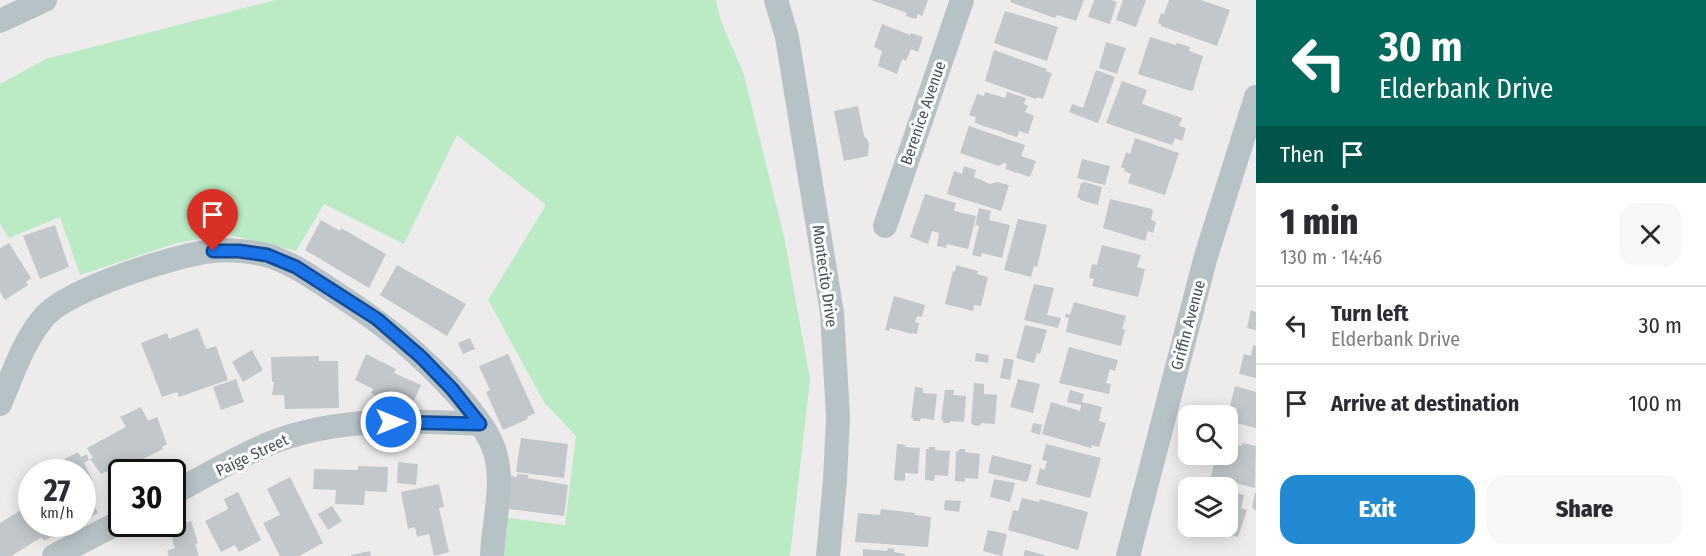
<!DOCTYPE html>
<html lang="en">
<head>
<meta charset="utf-8">
<style>
	:root { --surface:#fff; --page:#f7f7f7; --text:#2b2b33; --muted:#7c7c81; --line:#e1e1e2; --accent:#218ad2 }
	body { margin:0; font-family:"Fira Sans Condensed",sans-serif; background:var(--page); color:var(--text); height:100vh; display:flex; flex-direction:column; font-size:22px; white-space:nowrap }
	* { box-sizing:border-box; margin:0 }
	p { font-size:20px; color:var(--muted) }
	.icon { flex:none; width:33px; height:33px; fill:none; stroke:currentColor; stroke-width:2; stroke-linecap:round; stroke-linejoin:round }
	.map { position:relative; flex:1; overflow:hidden }
	.side { display:flex; flex-direction:column; background:var(--surface); width:450px }
	.side>* { flex:none }
	.hud { background:#00695c; color:#fff; overflow:hidden }
	.tools { position:absolute; left:1178px; top:405px; display:grid; gap:12px }
	.tools a { display:grid; place-items:center; width:60px; height:60px; border-radius:12px; background:var(--surface); box-shadow:0 3px 15px #0003; font-size:30px }
	.speed { position:absolute; left:18px; top:459px; display:flex; gap:12px; font-size:30px; font-weight:700; text-align:center }
	.speed>* { display:grid; place-content:center; width:78px; height:78px; border-radius:50%; background:var(--surface); box-shadow:0 3px 15px #0003; line-height:1 }
	.speed small { font-size:15px; font-weight:400 }
	.speed .limit { border:3px solid #111; border-radius:9px; background:#fff; color:#111 }
	.pin { position:absolute; display:grid; place-items:center; width:51px; height:51px; color:#fff; margin:-62px -26px; border-radius:50% 50% 50% 0; rotate:-45deg; box-shadow:0 0 6px #0007 }
	.pin .icon { rotate:45deg }
	.me { position:absolute; width:66px; margin:-33px; rotate:90deg; stroke-linejoin:round; filter:drop-shadow(0 0 4px #0008) }
	.turn { display:flex; align-items:center; gap:21px; height:126px; padding:0 24px; font-size:27px }
	.turn .icon { width:78px; height:78px; stroke-width:2.5 }
	.turn b { display:block; font-size:42px; line-height:51px }
	.then { display:flex; align-items:center; height:57px; padding:0 24px; background:#0003; gap:12px; font-size:22px }
	.round { display:grid; place-items:center; flex:none; width:63px; height:63px; border-radius:18px; background:var(--page) }
	.headline { display:flex; align-items:center; justify-content:space-between; height:102px; padding:0 24px }
	h1 { font-size:36px; font-weight:800; line-height:45px }
	.cta { display:flex; gap:12px; margin-top:auto; padding:12px 24px }
	.cta a { flex:1; height:69px; border-radius:18px; background:var(--accent); color:#fff; font-size:24px; font-weight:800; line-height:69px; text-align:center }
	.cta a+a { background:var(--page); color:var(--text) }
	ul { padding:0; list-style:none }
	li { display:flex; align-items:center; gap:18px; height:78px; padding:0 24px; border-top:2px solid var(--line) }
	li div { flex:1 }
	li b { display:block; font-size:22px }
	li em { font-style:normal }
	main { display:flex; flex:1; min-height:0 }
	.map>svg:first-child { display:block }
	.green { fill:#baebc5 }
	.building { fill:#c2c7cb }
	.lines { fill:none; stroke-linecap:round; stroke-linejoin:round }
	.minor { stroke:#b7c2c7; stroke-width:24 }
	.route-casing { stroke:#114b97; stroke-width:15 }
	.route { stroke:#1a73e8; stroke-width:10 }
	.labels { text-anchor:middle; dominant-baseline:central; stroke-width:6; stroke-linejoin:round; paint-order:stroke }
	.street-label { font-size:16px; fill:#455257; stroke:#fff }
</style>
</head>
<body>
<main>
<div class="map">
<svg width="1256" height="556" viewBox="0 0 1256 556">
	<rect width="100%" height="100%" fill="#eeebec"/>
	<polygon class="green" points="275,0 716,0 721,21 744,75 784,236 810,379 790,556 503,556 499,517 565,525 576,436 544,402 488,300 546,205 457,135 404,244 324,204 296,251 226,234 177,243 80,275 60,217 9,238 0,223 0,84 46,59"/>
	<g class="building">
		<polygon points="871,0 928,0 922,16 918,14 916,19 906,16 907,13"/>
		<polygon points="1011,0 1084,0 1076,21 1057,15 1055,18 1010,2"/>
		<polygon points="1094,0 1111,0 1117,2 1110,24 1088,17"/>
		<polygon points="1123,0 1146,0 1136,27 1116,20"/>
		<polygon points="1169,0 1201,0 1230,10 1217,46 1161,26 1161,24 1158,23 1161,13 1164,14"/>
		<polygon points="1005,11 1058,27 1047,61 994,43"/>
		<polygon points="882,24 910,35 911,33 923,37 918,52 911,49 906,61 902,59 897,74 878,66 882,51 874,47"/>
		<polygon points="1150,37 1176,45 1177,43 1190,47 1189,51 1203,56 1193,90 1191,91 1138,74"/>
		<polygon points="1106,42 1126,48 1117,74 1099,68"/>
		<polygon points="994,50 1047,69 1046,71 1052,73 1043,99 1037,97 1036,99 985,81"/>
		<polygon points="1096,70 1115,77 1098,123 1069,112 1072,104 1083,108"/>
		<polygon points="1122,81 1147,90 1142,104 1182,118 1179,126 1186,128 1182,141 1175,138 1172,145 1106,123"/>
		<polygon points="985,92 1005,98 1007,92 1026,98 1024,104 1028,106 1025,112 1034,116 1028,134 1019,131 1017,137 975,123 976,117 969,115 977,94 984,96"/>
		<polygon points="858,106 864,136 867,139 869,144 868,156 844,161 834,111"/>
		<polygon points="969,126 1025,145 1021,156 1036,161 1030,177 1005,169 1007,164 1003,163 999,166 960,153"/>
		<polygon points="1135,138 1179,153 1165,195 1128,183 1131,174 1124,171 1125,169 1121,167 1126,152 1130,154"/>
		<polygon points="1082,159 1110,166 1105,185 1077,178"/>
		<polygon points="964,166 976,170 974,177 990,184 997,182 1009,185 1001,211 947,194 954,171 962,174"/>
		<polygon points="1084,182 1102,187 1098,205 1080,200 1080,198 1077,198 1081,183"/>
		<polygon points="925,194 956,203 954,211 976,216 968,249 947,244 946,248 937,246 939,233 932,231 928,244 910,237"/>
		<polygon points="1110,199 1152,209 1153,211 1151,220 1156,222 1153,233 1148,231 1145,241 1103,228"/>
		<polygon points="979,208 991,211 989,220 1010,225 1002,258 982,253 981,257 972,255 979,226 975,225"/>
		<polygon points="1018,219 1047,225 1037,267 1034,266 1031,277 1004,270"/>
		<polygon points="321,220 340,231 341,228 386,254 369,288 305,250"/>
		<polygon points="55,225 69,267 40,279 23,236"/>
		<polygon points="9,243 31,278 26,282 28,285 5,300 0,292 0,248"/>
		<polygon points="1102,245 1141,255 1137,267 1145,269 1138,297 1092,286 1094,279 1089,278 1092,264 1097,265"/>
		<polygon points="397,265 466,304 447,336 380,295"/>
		<polygon points="956,265 978,271 977,274 988,277 981,306 974,305 973,311 945,304 953,271 955,272"/>
		<polygon points="1034,284 1054,288 1047,315 1061,318 1058,328 1024,320"/>
		<polygon points="894,296 925,305 922,317 917,316 915,322 919,323 917,334 912,333 912,334 890,328 889,331 885,330"/>
		<polygon points="1074,302 1126,316 1122,329 1125,330 1121,346 1066,332 1069,318 1065,317 1066,313 1070,315"/>
		<polygon points="1251,310 1256,312 1256,330 1247,328"/>
		<polygon points="1025,325 1047,330 1040,354 1037,353 1034,363 1016,358"/>
		<polygon points="198,328 206,349 216,346 228,380 179,397 177,392 162,397 141,343 167,333 169,339"/>
		<polygon points="470,338 475,349 463,354 458,343"/>
		<polygon points="1253,345 1256,346 1256,378 1239,374 1244,354 1251,356"/>
		<polygon points="1069,347 1118,360 1115,371 1110,369 1106,383 1111,384 1109,394 1059,383"/>
		<polygon points="252,350 263,370 243,382 232,362"/>
		<polygon points="976,353 989,355 988,363 975,361"/>
		<polygon points="366,354 396,369 394,373 421,385 407,416 384,414 369,407 375,395 371,393 373,389 355,380"/>
		<polygon points="508,354 535,413 527,417 528,419 503,430 486,392 490,390 479,366"/>
		<polygon points="319,356 319,361 338,361 339,408 285,409 284,395 272,395 274,382 272,382 271,357"/>
		<polygon points="1004,358 1014,360 1010,380 1000,378"/>
		<polygon points="236,379 244,402 221,410 213,387"/>
		<polygon points="1018,379 1040,384 1033,413 1010,407"/>
		<polygon points="974,383 984,384 984,394 997,395 995,424 981,423 980,426 973,425 971,423"/>
		<polygon points="1235,386 1256,392 1256,428 1233,422 1237,408 1230,406"/>
		<polygon points="915,387 923,388 923,393 937,394 934,420 921,418 920,421 913,421 913,418 911,418"/>
		<polygon points="945,390 954,390 953,395 966,396 964,422 950,421 950,423 943,423 943,420 941,420"/>
		<polygon points="1070,390 1084,394 1082,402 1102,407 1099,421 1106,423 1099,447 1092,445 1091,448 1042,434 1051,402 1080,411 1081,405 1067,402"/>
		<polygon points="141,407 148,421 157,417 167,444 162,447 163,449 119,471 116,467 101,474 90,459 93,458 87,448 126,427 120,417"/>
		<polygon points="1033,423 1042,425 1040,435 1031,432"/>
		<polygon points="521,438 568,444 564,478 516,472"/>
		<polygon points="1228,443 1241,446 1243,443 1256,446 1255,488 1211,477 1216,454 1227,454"/>
		<polygon points="897,444 906,445 905,447 920,448 918,474 905,473 905,481 894,480"/>
		<polygon points="1046,444 1101,458 1090,498 1036,484 1040,468 1044,470 1047,461 1042,460"/>
		<polygon points="929,447 935,447 935,450 950,451 948,476 935,475 934,481 925,480 926,449 929,449"/>
		<polygon points="959,449 966,449 965,452 980,454 978,479 965,478 965,482 955,481 956,451 958,452"/>
		<polygon points="78,452 81,457 87,454 89,460 84,463 92,479 83,484 98,513 82,521 82,472 54,472 51,466"/>
		<polygon points="992,455 1032,465 1027,482 988,473"/>
		<polygon points="398,462 418,464 416,485 397,483"/>
		<polygon points="358,466 388,467 387,492 365,491 364,505 335,504 336,490 313,489 314,469 358,470"/>
		<polygon points="517,474 528,475 528,478 568,485 564,516 502,508 506,475 517,477"/>
		<polygon points="290,477 323,543 299,556 280,556 263,523 280,515 267,489"/>
		<polygon points="994,479 1015,483 1010,502 990,497"/>
		<polygon points="439,484 444,507 439,508 449,552 434,556 429,534 417,537 415,527 408,529 401,492"/>
		<polygon points="1227,491 1244,495 1241,508 1247,510 1238,537 1202,527 1227,526"/>
		<polygon points="238,492 261,540 239,552 235,545 221,552 205,521 228,509 224,499"/>
		<polygon points="1255,493 1256,493 1256,511 1252,507"/>
		<polygon points="1022,498 1039,502 1040,499 1088,512 1078,550 1008,530 1013,510 1018,511"/>
		<polygon points="945,500 961,501 959,512 944,510"/>
		<polygon points="29,505 32,509 32,524 63,524 66,528 44,541 42,537 11,556 0,556 0,523"/>
		<polygon points="332,506 342,521 328,530 318,514"/>
		<polygon points="881,509 915,513 915,515 931,517 928,547 855,542 858,513 880,515"/>
		<polygon points="191,521 198,543 195,544 199,556 169,556 167,551 175,548 169,528"/>
		<polygon points="988,530 1007,534 1002,556 983,551"/>
		<polygon points="888,548 894,549 894,552 905,554 905,556 863,556 863,549 887,551"/>
		<polygon points="1025,550 1045,555 1044,556 1023,556"/>
		<polygon points="370,551 371,556 351,556 351,555"/>
	</g>
	<g class="lines">
		<g class="minor">
			<polyline points="776,0 787,37 832,313 838,416 835,480 828,556"/>
			<polyline points="0,21 45,0"/>
			<polyline points="885,226 962,0"/>
			<path d="M 0,404 C 13,374 23,341 45,316 C 69,289 175,255 212,251 C 229,249 249,251 266,255 C 290,262 310,276 330,289 C 356,306 380,322 403,342 C 431,366 477,410 492,444 C 507,478 493,520 492,556"/>
			<path d="M 172,494 C 204,477 238,456 271,443 C 336,417 411,420 480,424"/>
			<polyline points="54,556 122,521"/>
			<polyline points="1128,556 1206,256 1256,97"/>
		</g>
	</g>
	<g class="lines">
		<g class="route-casing">
			<polyline id="route" points="213,251 239,251 267,255 296,267 377,319 421,357 452,389 480,424 391,422"/>
		</g>
		<use href="#route" class="route"/>
	</g>
	<g class="labels">
		<g class="street-label">
			<text transform="translate(923 113) rotate(-71)">Berenice Avenue</text>
			<text transform="translate(825 276) rotate(82)">Montecito Drive</text>
			<text transform="translate(1188 325) rotate(-75)">Griffin Avenue</text>
			<text transform="translate(252 455) rotate(-25)">Paige Street</text>
		</g>
	</g>
</svg>
<div class="tools">
<a><svg class="icon" aria-label="search" viewBox="0 0 24 24"><circle cx="10" cy="10" r="6"/><path d="M15 15l6 6"/></svg></a>
<a><svg class="icon" aria-label="layers" viewBox="0 0 24 24"><path d="M12 4l9 5-9 5-9-5zM3 14l9 5 9-5"/></svg></a>
</div>
<div class="speed"><div>27<small>km/h</small></div><div class="limit">30</div></div>
<div class="pin" style="left:213px;top:251px;background:#d93025"><svg class="icon" aria-label="arrive" viewBox="0 0 24 24"><path d="M6 21V4h12l-3 4 3 4H6"/></svg></div>
<svg class="me" style="left:391px;top:422px" viewBox="-20 -20 40 40"><circle r="17" fill="#1a73e8" stroke="#fff" stroke-width="3"/><path d="M0-11L8 9 0 5-8 9z" fill="#fff"/></svg>
</div>
<section class="side">
<div class="hud">
<div class="turn"><svg class="icon" aria-label="left" viewBox="0 0 24 24"><path d="M17 20v-9H6M10 6l-5 5 5 5"/></svg><div><b>30 m</b>Elderbank Drive</div></div>
<div class="then">Then<svg class="icon" aria-label="arrive" viewBox="0 0 24 24"><path d="M6 21V4h12l-3 4 3 4H6"/></svg></div>
</div>
<div class="headline"><div><h1>1 min</h1><p>130 m · 14:46</p></div><a class="round"><svg class="icon" aria-label="close" viewBox="0 0 24 24"><path d="M6 6l12 12M18 6L6 18"/></svg></a></div>
<ul>
<li><svg class="icon" aria-label="left" viewBox="0 0 24 24"><path d="M17 20v-9H6M10 6l-5 5 5 5"/></svg><div><b>Turn left</b><p>Elderbank Drive</p></div><em>30 m</em></li>
<li><svg class="icon" aria-label="arrive" viewBox="0 0 24 24"><path d="M6 21V4h12l-3 4 3 4H6"/></svg><div><b>Arrive at destination</b></div><em>100 m</em></li>
</ul>
<div class="cta"><a>Exit</a><a>Share</a></div>
</section>
</main>
</body>
</html>
